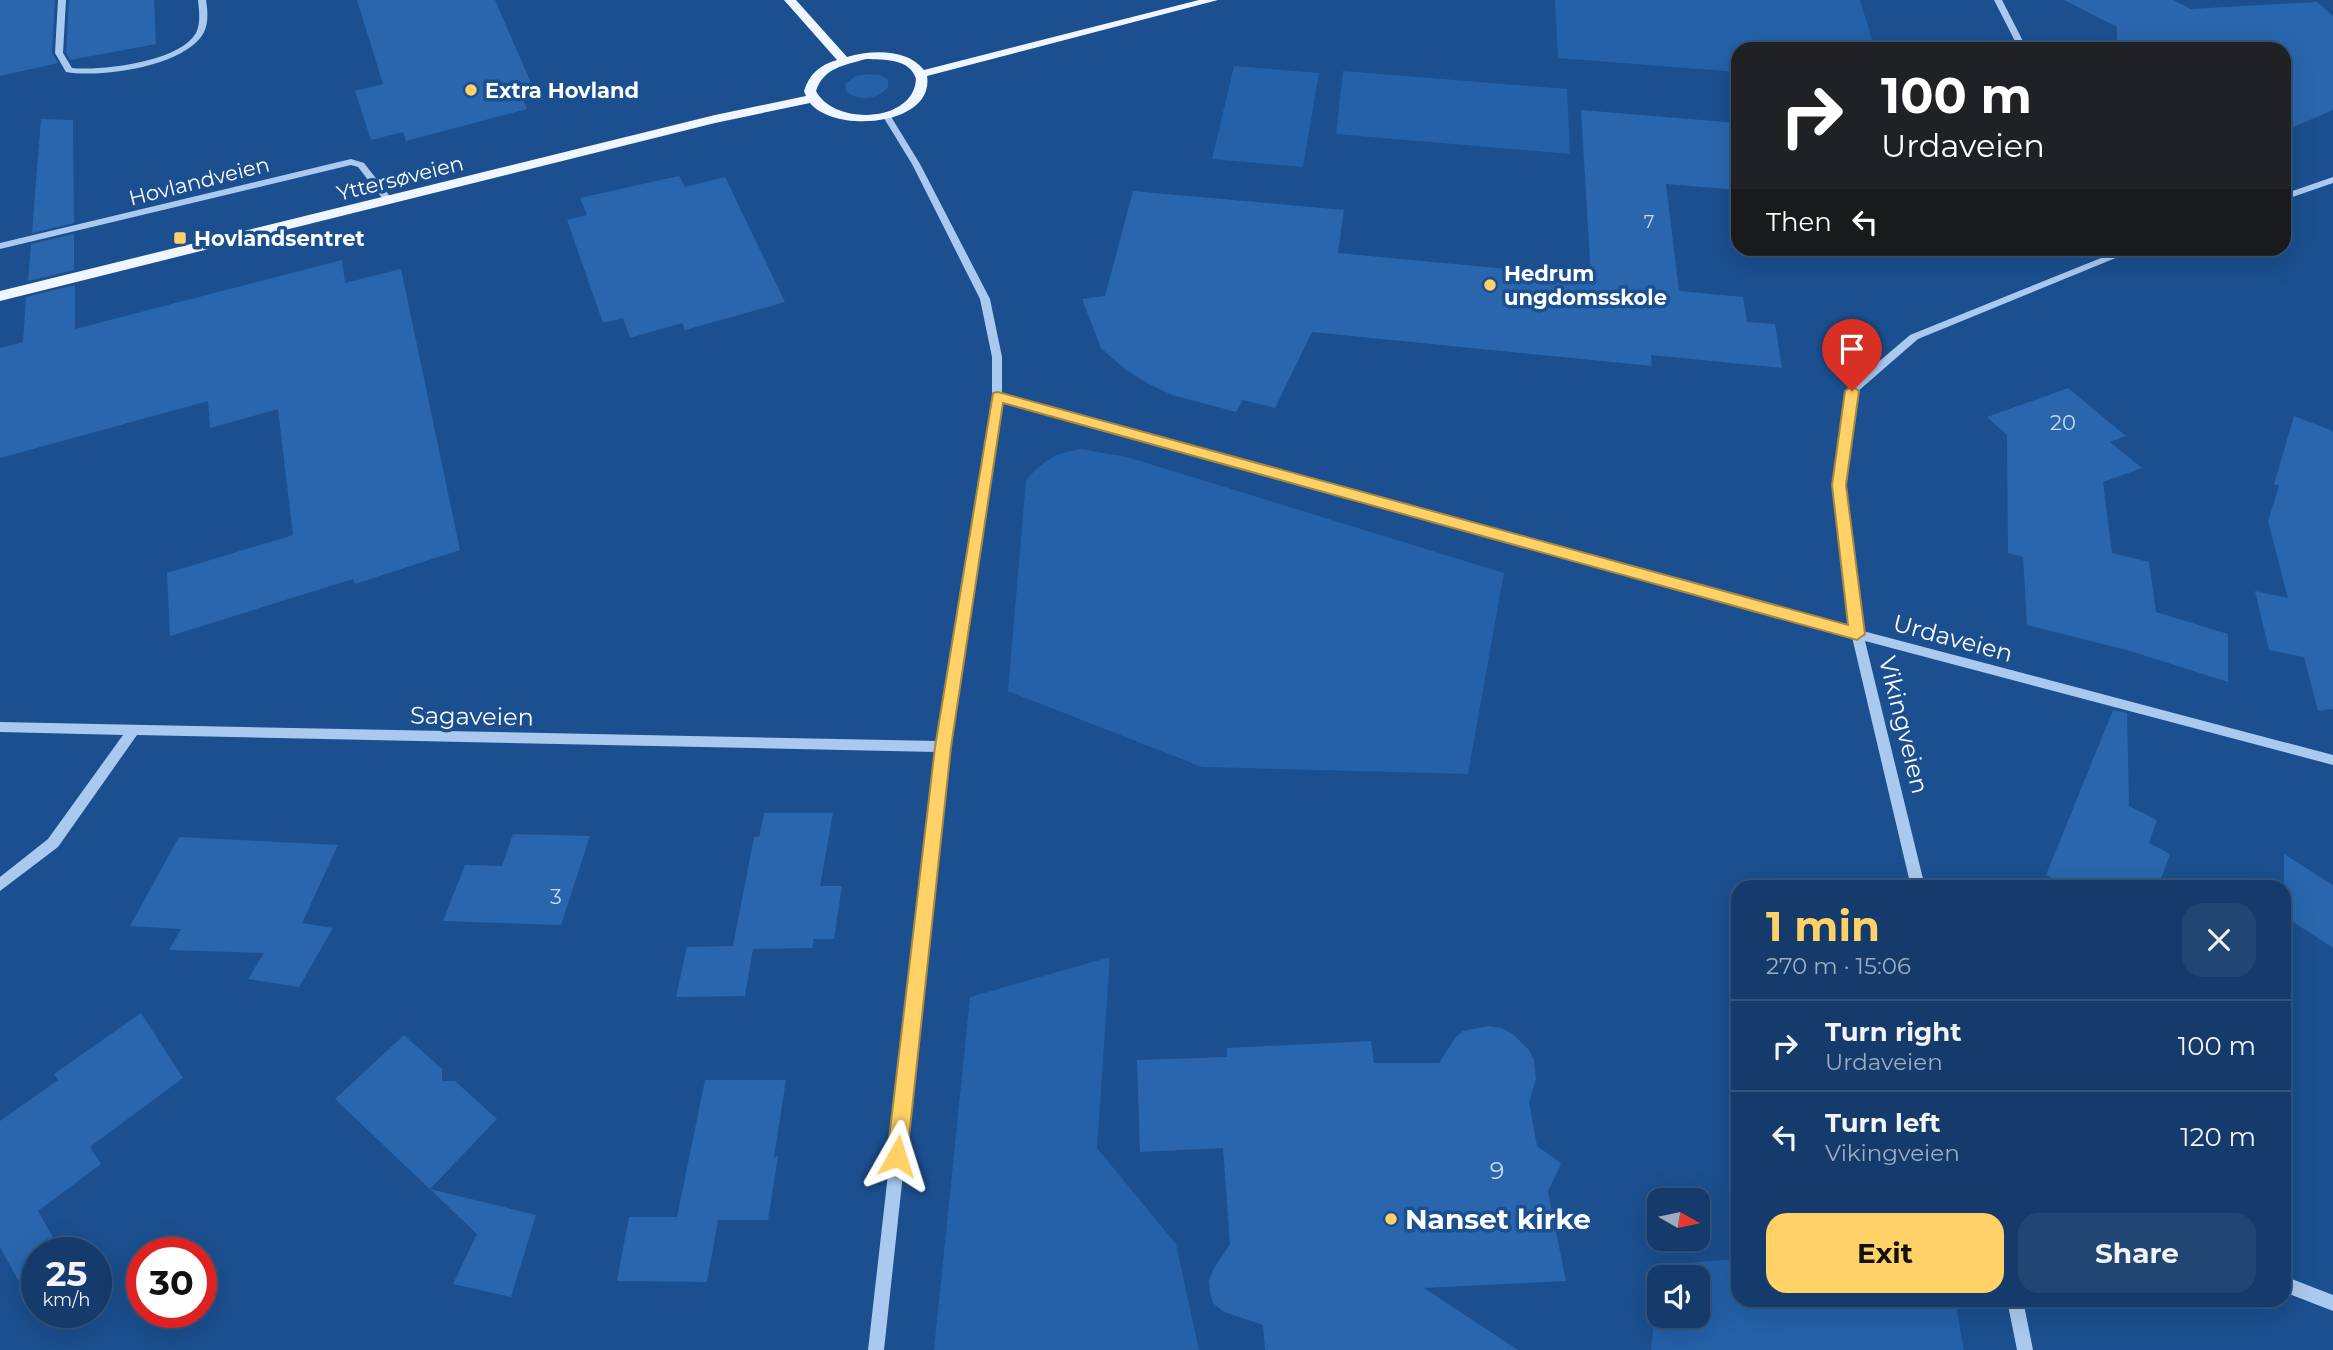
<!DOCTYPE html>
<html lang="en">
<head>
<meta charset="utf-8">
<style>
	:root { --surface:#143b6b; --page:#214673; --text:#f1f3f6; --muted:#9dadc1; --line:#33557e; --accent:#ffd166 }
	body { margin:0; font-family:Montserrat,sans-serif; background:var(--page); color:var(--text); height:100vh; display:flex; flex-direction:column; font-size:26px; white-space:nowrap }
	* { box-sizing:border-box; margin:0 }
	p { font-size:23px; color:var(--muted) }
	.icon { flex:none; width:38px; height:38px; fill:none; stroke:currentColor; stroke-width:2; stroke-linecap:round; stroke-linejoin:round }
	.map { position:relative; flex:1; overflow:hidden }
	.side { position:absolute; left:1731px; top:880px; width:560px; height:427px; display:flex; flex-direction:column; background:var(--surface); border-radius:21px; box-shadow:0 7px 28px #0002,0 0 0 2px var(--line) }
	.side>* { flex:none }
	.guide { position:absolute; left:1731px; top:42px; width:560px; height:214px; border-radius:21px; box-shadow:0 7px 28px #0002,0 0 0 2px var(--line); background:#202124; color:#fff; overflow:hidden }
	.needle { width:46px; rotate:99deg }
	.tools { position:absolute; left:1647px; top:1188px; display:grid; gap:14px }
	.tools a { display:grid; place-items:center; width:63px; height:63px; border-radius:14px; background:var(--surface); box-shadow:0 7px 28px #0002,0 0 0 2px var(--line); font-size:35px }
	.speed { position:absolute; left:21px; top:1237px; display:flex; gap:14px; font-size:35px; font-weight:700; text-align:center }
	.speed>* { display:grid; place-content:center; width:91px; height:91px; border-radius:50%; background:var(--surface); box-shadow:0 7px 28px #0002,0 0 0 2px var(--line); line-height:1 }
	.speed small { font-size:18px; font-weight:400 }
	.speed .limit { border:10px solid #d22; background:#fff; color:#111 }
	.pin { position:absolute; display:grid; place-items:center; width:60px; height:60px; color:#fff; margin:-72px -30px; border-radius:50% 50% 50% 0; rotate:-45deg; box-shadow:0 0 7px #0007 }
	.pin .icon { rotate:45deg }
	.me { position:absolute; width:77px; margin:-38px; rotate:6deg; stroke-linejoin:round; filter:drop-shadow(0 0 5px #0008) }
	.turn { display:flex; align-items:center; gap:24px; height:147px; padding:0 35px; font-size:32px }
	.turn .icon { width:91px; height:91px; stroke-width:2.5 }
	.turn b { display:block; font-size:49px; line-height:60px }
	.then { display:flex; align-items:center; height:66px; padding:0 35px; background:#0003; gap:14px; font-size:26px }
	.round { display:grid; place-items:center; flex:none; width:74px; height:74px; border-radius:21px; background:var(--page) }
	.headline { display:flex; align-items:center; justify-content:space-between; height:119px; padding:0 35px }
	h1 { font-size:42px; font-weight:700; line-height:52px; color:var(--accent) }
	.button { display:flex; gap:14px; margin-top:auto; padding:14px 35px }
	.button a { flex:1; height:80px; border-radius:21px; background:var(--accent); color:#111; font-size:28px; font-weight:700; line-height:80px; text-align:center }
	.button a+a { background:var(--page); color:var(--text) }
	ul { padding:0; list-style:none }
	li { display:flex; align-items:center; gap:21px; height:91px; padding:0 35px; border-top:2px solid var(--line) }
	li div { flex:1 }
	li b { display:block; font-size:26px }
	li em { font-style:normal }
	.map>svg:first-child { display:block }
	.green { fill:#2461a8 }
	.building { fill:#2a66ad }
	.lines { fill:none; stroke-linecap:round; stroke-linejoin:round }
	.minor { fill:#a9c9ee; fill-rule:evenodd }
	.major { fill:#f0f6ff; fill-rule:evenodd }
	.route { fill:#ffd166; stroke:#a68842; stroke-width:2 }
	.poi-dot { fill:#ffd166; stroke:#1b4f8f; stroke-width:2.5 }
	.labels { text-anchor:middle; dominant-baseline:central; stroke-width:7; stroke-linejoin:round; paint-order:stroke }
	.far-number-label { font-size:18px; fill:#cad9ea }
	.far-poi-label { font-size:21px; font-weight:bold; fill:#fff; stroke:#1b4f8f; text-anchor:start }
	.far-street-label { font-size:21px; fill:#fff; stroke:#1b4f8f }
	.number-label { font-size:21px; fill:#cad9ea }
	.street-label { font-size:24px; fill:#fff; stroke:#1b4f8f }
	.near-number-label { font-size:24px; fill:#cad9ea }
	.near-poi-label { font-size:28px; font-weight:bold; fill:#fff; stroke:#1b4f8f; text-anchor:start }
</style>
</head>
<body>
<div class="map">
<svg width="2333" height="1350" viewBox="0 0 2333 1350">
	<rect width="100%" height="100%" fill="#1b4f8f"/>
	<g class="green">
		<polygon points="1555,0 1860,0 1875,49 1738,49 1738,72 1558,58"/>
		<polygon points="1234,66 1319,73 1303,167 1212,159"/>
		<polygon points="1343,71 1567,89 1570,154 1336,134"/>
		<path d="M 869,74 L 880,75 L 888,80 L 888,87 C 878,100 858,102 846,91 L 845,84 L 856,76 Z"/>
		<path d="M 1081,449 L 1127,457 L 1504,573 L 1468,774 L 1202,767 L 1008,691 L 1026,480 C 1044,460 1055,453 1081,449 Z"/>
		<polygon points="1110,957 1097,1148 1176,1244 1199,1350 934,1350 970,997"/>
		<polygon points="1738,1259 1738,1300 1955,1300 1964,1350 1651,1350 1659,1278 1659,1316 1698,1316 1698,1278 1659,1278 1660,1265"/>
	</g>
	<g class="building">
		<polygon points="0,0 55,0 52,53 58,63 0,76"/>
		<polygon points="69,0 154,0 156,44 70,60 66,52"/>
		<polygon points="357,0 495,0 535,92 521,96 527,109 406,141 403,132 371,140 355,91 383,84"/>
		<polygon points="2064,0 2173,0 2191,9 2317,2 2333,16 2333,110 2284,131 2284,49 2117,49 2117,27"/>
		<polygon points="1581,110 1738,123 1738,190 1666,184 1679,291 1743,297 1747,322 1775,324 1782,368 1651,355 1652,366 1312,332 1275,408 1243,400 1236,412 1172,395 1149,384 1126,370 1101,348 1082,299 1105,296 1133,191 1344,210 1338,253 1591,277"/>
		<polygon points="41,119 73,120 74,223 32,233"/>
		<polygon points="679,176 685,187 725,177 785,302 685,330 682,323 630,338 623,318 603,323 567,220 587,215 580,198"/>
		<polygon points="74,234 74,270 28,281 31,244"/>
		<polygon points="342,260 345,283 401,269 460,550 355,584 353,579 170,636 167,573 293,535 278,409 210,428 208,401 0,458 0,348 23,342 26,297 75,285 75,329"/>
		<polygon points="2068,388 2126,436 2110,442 2142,468 2103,482 2112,553 2149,562 2156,612 2228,634 2228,682 2130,651 2027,625 2023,557 2008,553 2007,435 1987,417"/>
		<polygon points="2294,416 2333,431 2333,709 2318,711 2304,657 2269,650 2255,591 2288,598 2268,521 2279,486 2274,484"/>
		<polygon points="2113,710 2127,713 2129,806 2157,820 2149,843 2170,854 2158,887 2068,887 2046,875"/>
		<polygon points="764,813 833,813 820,886 842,886 834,939 814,939 812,948 753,949 745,996 676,997 687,947 733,946 754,837 759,837"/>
		<polygon points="513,834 590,836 561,925 443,921 465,865 502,866"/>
		<polygon points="179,837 338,845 302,923 333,928 299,987 248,979 264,953 169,950 181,929 130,926"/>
		<polygon points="2284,854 2333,885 2333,948 2284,916"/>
		<polygon points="141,1013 183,1078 90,1147 101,1164 38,1211 59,1248 52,1253 37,1253 37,1265 18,1280 0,1247 0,1121 58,1080 54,1074"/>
		<polygon points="1489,1026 1501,1028 1513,1034 1529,1050 1534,1060 1536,1079 1529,1102 1537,1146 1561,1163 1548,1192 1566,1281 1424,1288 1518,1350 1265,1350 1263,1325 1224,1312 1213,1303 1210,1293 1209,1280 1213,1270 1230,1244 1223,1148 1140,1152 1137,1060 1227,1057 1227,1048 1371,1041 1374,1063 1439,1063 1455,1038 1463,1031"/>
		<polygon points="404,1035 442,1069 442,1081 455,1081 497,1119 430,1189 536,1215 511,1297 453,1284 477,1234 335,1099"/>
		<polygon points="705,1080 786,1080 774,1157 778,1156 768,1220 718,1220 707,1282 617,1281 629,1217 677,1217"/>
	</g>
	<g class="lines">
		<g class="minor">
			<path d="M 58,0 L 66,0 L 63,53 L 72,68 C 101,71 180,62 196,33 C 201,23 199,10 198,0 L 206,0 C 208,12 209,27 201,37 C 178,67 101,78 66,72 L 55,53 Z"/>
			<polygon points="1994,0 2002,0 2027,49 2019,49"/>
			<polygon points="886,112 890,115 920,164 990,299 1002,357 1002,394 1850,627 1834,485 1848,388 1910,335 2126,248 2140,248 1918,339 1857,392 1844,485 1863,631 2333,755 2333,765 1865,641 1925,887 1911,887 1852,637 1001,401 949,747 884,1350 868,1350 936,752 137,735 58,847 0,891 0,877 48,839 123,735 0,732 0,722 938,741 992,396 992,357 980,299 912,164 882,115"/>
			<polygon points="351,159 364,163 392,199 392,203 386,203 358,167 351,165 0,249 0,243"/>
			<polygon points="2333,177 2333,183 2284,200 2284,194"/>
			<polygon points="2284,1276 2333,1295 2333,1311 2284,1292"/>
			<polygon points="2007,1300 2023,1300 2033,1350 2017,1350"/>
		</g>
		<path class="major" d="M 784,0 L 796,0 L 847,57 C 871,50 907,48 924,70 L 1199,0 L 1218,0 L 927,76 C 935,126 835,134 810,103 L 715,123 L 0,301 L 0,291 L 715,115 L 806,96 L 804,91 C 809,74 820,65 837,60 ZM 866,59 C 884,60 910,58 916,79 C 914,123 834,126 816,91 C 823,68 845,65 866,59 Z"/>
	</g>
	<polygon class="route" points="1852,386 1859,391 1846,485 1865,634 1857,640 1003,403 951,747 907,1156 904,1163 897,1166 890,1163 887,1156 935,747 993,393 998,392 1848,625 1832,485 1845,391"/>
	<g class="poi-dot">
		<circle cx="471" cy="90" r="7"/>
		<rect x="173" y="231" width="14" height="14" rx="3.5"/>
		<circle cx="1490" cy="285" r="7"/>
		<circle cx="1391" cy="1219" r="7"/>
	</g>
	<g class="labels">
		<g class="far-number-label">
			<text x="1649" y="222">7</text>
		</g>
		<g class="far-poi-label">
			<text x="485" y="90">Extra Hovland</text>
			<text x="194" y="238">Hovlandsentret</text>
			<text x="1504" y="273">Hedrum<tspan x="1504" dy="24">ungdomsskole</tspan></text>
		</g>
		<g class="far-street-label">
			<text transform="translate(400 178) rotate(-14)">Yttersøveien</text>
			<text transform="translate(199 181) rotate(-14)">Hovlandveien</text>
		</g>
		<g class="number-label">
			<text x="2063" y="422">20</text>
			<text x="556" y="896">3</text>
		</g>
		<g class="street-label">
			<text transform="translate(1953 638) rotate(15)">Urdaveien</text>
			<text transform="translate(472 716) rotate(1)">Sagaveien</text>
			<text transform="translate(1904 725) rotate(76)">Vikingveien</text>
		</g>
		<g class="near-number-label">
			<text x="1497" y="1170">9</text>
		</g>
		<g class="near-poi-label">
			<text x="1405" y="1219">Nanset kirke</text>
		</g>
	</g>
</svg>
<div class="tools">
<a><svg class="needle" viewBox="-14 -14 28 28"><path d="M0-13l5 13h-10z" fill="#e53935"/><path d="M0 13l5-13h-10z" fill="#9dadc1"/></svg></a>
<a><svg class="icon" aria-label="sound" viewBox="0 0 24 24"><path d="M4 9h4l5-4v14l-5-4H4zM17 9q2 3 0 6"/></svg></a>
</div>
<div class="speed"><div>25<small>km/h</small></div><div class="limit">30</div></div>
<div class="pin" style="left:1852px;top:391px;background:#d93025"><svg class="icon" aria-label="arrive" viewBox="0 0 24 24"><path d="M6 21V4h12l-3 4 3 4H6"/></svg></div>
<svg class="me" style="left:897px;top:1156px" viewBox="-20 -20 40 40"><path d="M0-17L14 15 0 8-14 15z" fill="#ffd166" stroke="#fff" stroke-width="4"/></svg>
<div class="guide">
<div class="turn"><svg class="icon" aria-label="right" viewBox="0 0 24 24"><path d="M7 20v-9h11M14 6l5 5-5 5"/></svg><div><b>100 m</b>Urdaveien</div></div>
<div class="then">Then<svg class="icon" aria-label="left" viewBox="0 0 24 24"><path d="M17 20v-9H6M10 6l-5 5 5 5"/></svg></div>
</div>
<section class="side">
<div class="headline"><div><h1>1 min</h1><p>270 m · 15:06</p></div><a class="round"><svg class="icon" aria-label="close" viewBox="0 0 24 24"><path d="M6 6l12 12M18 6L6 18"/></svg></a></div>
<ul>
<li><svg class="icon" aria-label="right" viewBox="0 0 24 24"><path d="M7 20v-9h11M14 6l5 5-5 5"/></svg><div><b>Turn right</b><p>Urdaveien</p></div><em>100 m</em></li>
<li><svg class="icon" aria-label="left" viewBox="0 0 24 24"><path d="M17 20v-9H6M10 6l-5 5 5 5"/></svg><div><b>Turn left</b><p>Vikingveien</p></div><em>120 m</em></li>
</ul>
<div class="button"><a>Exit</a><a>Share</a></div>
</section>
</div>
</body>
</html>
